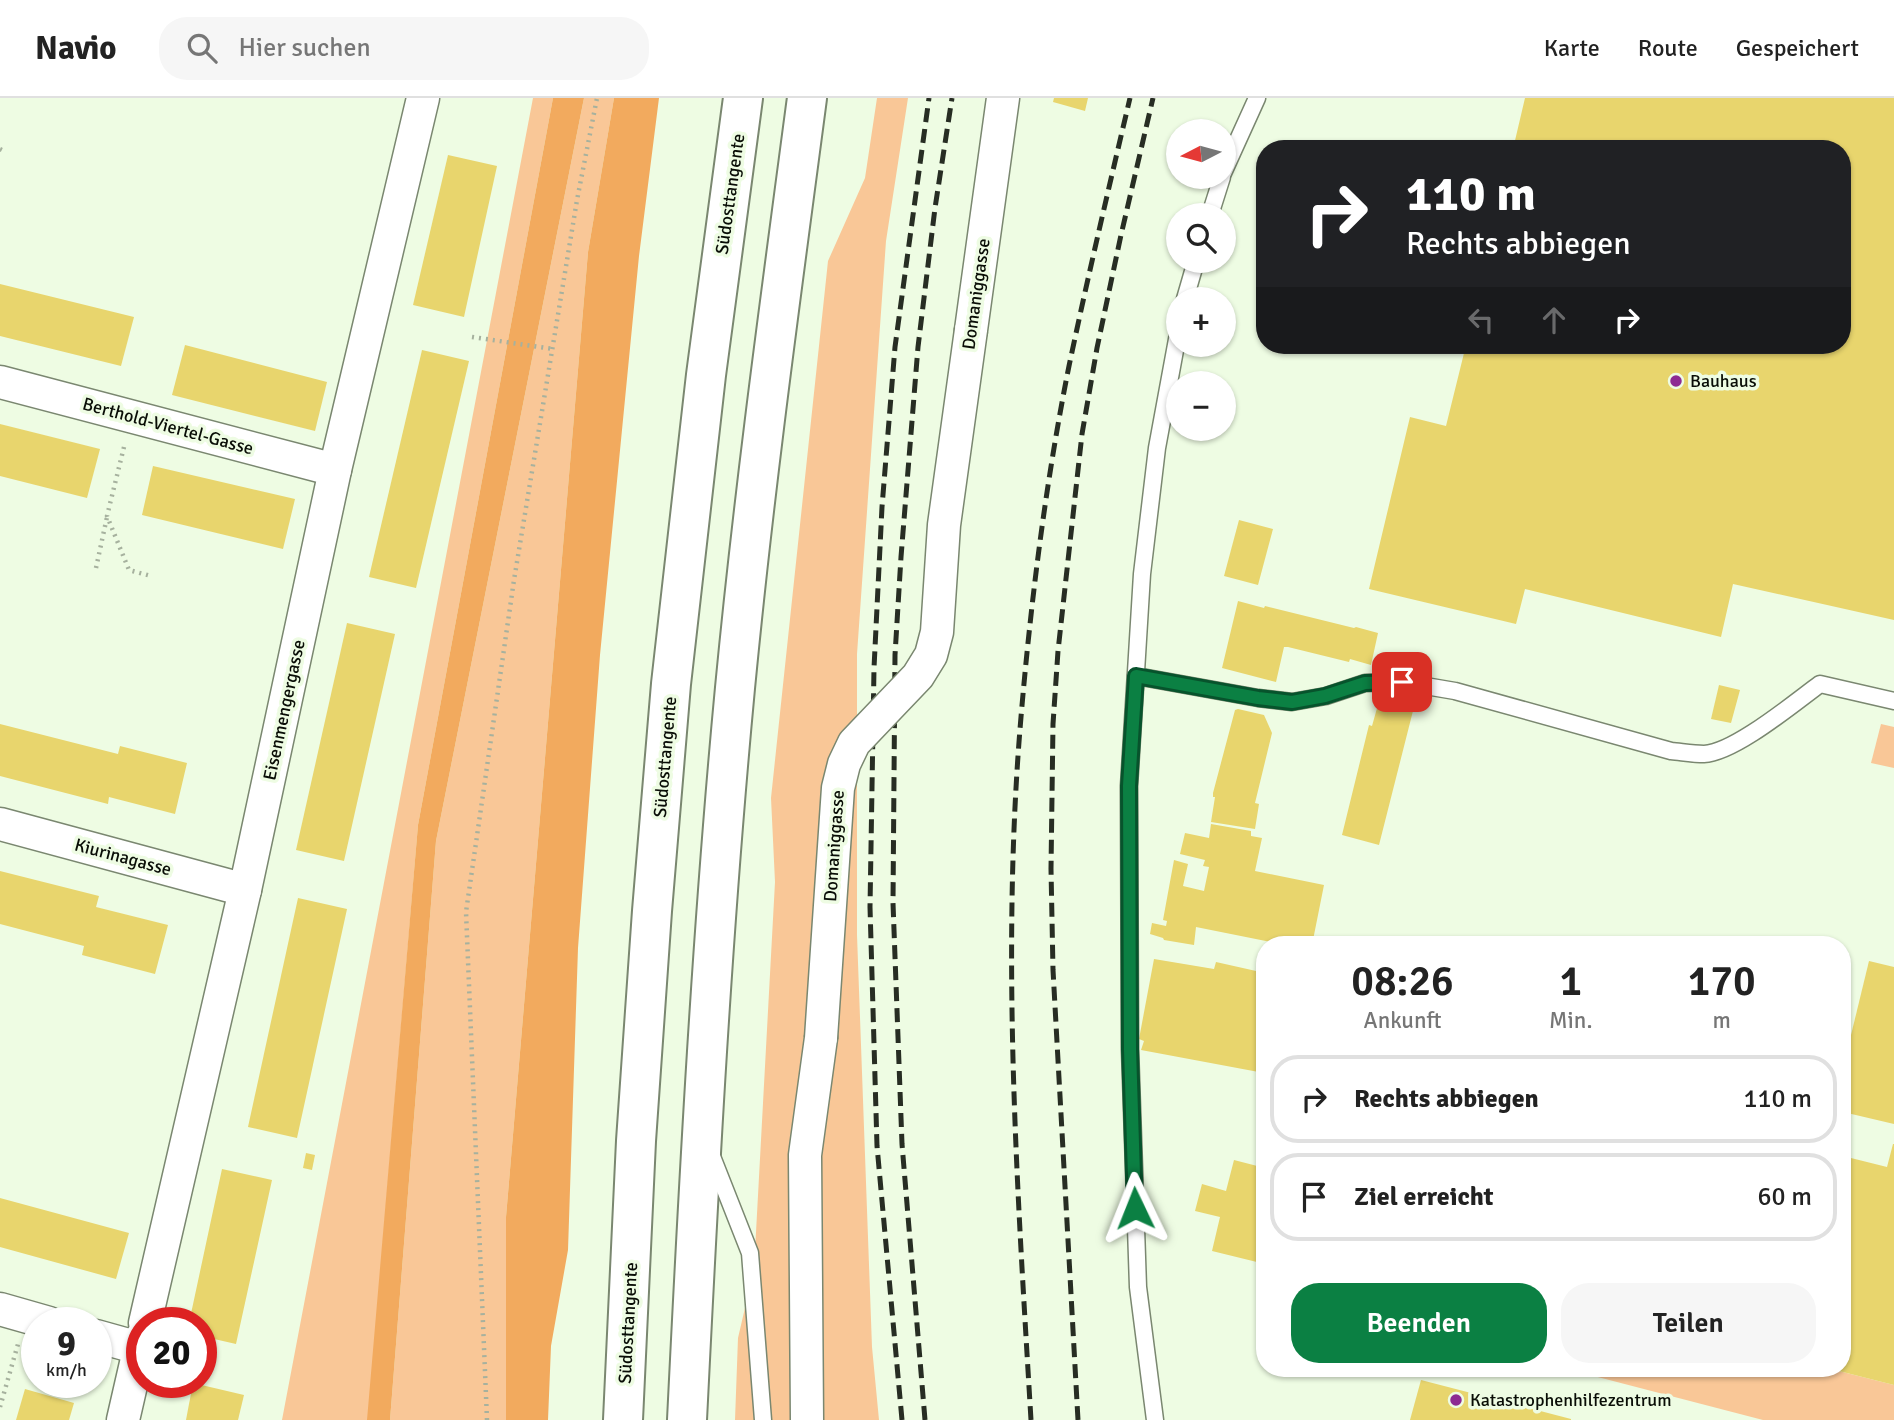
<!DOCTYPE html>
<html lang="de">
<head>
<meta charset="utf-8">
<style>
	:root { --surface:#fff; --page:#f6f6f6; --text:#222; --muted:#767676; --line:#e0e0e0; --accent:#0b8043 }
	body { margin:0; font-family:Signika,sans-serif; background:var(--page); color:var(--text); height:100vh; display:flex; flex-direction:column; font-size:26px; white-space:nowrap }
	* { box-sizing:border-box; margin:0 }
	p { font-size:23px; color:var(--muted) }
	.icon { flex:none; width:38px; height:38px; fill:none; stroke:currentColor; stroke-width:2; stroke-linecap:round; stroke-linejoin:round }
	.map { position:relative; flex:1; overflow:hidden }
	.side { position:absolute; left:1256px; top:838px; width:595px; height:441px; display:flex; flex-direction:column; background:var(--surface); border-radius:28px; box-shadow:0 2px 5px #0004 }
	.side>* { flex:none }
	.banner { position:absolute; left:1256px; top:42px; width:595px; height:214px; border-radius:28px; box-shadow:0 2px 5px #0004; background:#202124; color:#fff; overflow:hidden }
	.needle { width:46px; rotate:264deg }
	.controls { position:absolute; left:1166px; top:21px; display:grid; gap:14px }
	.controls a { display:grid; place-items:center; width:70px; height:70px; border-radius:50%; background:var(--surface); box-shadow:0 2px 5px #0004; font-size:35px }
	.speed { position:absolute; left:21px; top:1209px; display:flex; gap:14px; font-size:35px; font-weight:700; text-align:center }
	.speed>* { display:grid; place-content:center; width:91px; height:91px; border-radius:50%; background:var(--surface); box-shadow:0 2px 5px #0004; line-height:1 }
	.speed small { font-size:18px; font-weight:400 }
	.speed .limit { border:10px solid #d22; background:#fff; color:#111 }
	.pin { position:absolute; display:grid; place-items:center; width:60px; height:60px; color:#fff; margin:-30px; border-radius:14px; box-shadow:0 4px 10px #0006 }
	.me { position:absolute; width:77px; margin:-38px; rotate:358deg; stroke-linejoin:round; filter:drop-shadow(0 0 5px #0008) }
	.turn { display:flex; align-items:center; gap:24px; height:147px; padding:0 35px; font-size:32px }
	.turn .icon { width:91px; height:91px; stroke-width:2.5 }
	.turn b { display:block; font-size:49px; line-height:60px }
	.lanes { display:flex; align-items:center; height:66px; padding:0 35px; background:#0003; justify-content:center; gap:35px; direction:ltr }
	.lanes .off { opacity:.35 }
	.eta { display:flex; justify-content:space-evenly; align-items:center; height:119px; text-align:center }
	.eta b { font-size:42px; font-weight:600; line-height:49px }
	.cta { display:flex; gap:14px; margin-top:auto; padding:14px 35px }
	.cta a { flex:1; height:80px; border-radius:28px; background:var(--accent); color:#fff; font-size:28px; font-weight:600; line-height:80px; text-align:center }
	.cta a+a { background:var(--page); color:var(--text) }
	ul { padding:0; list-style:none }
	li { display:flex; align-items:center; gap:21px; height:88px; margin:0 14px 10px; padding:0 21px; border:4px solid var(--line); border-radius:28px }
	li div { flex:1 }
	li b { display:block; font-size:26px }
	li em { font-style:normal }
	header { display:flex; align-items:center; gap:42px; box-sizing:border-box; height:98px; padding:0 35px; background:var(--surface); border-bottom:2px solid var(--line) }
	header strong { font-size:33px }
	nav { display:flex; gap:38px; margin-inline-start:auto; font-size:24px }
	.search { width:490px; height:63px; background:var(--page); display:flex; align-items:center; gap:18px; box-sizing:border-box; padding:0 24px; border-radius:28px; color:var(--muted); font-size:26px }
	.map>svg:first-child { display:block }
	.green { fill:#f9c797 }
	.forest { fill:#f2aa5e }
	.building { fill:#e8d56d }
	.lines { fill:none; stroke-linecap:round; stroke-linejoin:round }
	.service-casing { stroke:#7a8770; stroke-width:19 }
	.minor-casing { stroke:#7a8770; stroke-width:35 }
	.motorway-casing { stroke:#7a8770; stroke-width:42 }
	.path { stroke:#a6b19e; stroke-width:4.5; stroke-dasharray:2 5; stroke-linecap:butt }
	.service { stroke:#fff; stroke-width:16 }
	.minor { stroke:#fff; stroke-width:32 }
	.motorway { stroke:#fff; stroke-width:38 }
	.rail { stroke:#272d23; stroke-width:5; stroke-dasharray:14 7; stroke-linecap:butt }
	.minor-bridge-casing { stroke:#7a8770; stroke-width:35; stroke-linecap:butt }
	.minor-bridge { stroke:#fff; stroke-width:32 }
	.route-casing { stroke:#07532c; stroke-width:18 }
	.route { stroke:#0b8043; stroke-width:12 }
	.poi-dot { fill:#8d2b92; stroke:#eefce3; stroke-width:2.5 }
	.labels { text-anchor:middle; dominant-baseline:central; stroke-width:7; stroke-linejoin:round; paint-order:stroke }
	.street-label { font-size:18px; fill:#090d06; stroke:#eefce3 }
	.poi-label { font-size:18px; fill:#090d06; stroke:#eefce3; text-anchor:start }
</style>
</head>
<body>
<header>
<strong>Navio</strong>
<div class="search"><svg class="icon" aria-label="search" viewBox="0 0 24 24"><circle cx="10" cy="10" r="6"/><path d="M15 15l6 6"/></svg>Hier suchen</div>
<nav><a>Karte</a><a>Route</a><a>Gespeichert</a></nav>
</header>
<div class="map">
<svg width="1894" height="1322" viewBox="0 0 1894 1322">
	<rect width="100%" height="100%" fill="#eefce3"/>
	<g class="green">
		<polygon points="533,0 553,0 418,727 368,1322 282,1322"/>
		<polygon points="584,0 614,0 588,154 506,1119 506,1322 390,1322 436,743"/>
		<polygon points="877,0 908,0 886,143 857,556 857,837 872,1249 879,1322 735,1322 738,1240 754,1171 775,784 771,700 828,163 865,80"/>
		<polygon points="1881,626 1894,629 1894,670 1871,665"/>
		<polygon points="1567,1271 1827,1270 1894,1287 1894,1322 1763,1322"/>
	</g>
	<g class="forest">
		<polygon points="553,0 584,0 436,743 390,1322 367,1322 418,727"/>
		<polygon points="614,0 659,0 639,158 600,557 578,850 568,1152 551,1248 548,1322 506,1322 506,1119 588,154"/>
	</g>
	<g class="building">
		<polygon points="1054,0 1088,0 1085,13 1053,4"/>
		<polygon points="1525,0 1894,0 1894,522 1733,486 1721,539 1525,491 1516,526 1369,491 1410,319 1446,328 1466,247 1843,247 1843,51 1513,51"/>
		<polygon points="448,57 497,68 464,219 413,207"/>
		<polygon points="0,186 134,219 121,268 0,238"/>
		<polygon points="185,247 327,284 315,333 172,297"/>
		<polygon points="422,252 469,263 416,490 369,479"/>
		<polygon points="0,326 100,351 87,400 0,378"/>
		<polygon points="153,368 295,401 283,451 142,417"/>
		<polygon points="1239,422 1273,431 1258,487 1224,478"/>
		<polygon points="1238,503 1264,510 1265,508 1354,530 1356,529 1378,535 1371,567 1350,561 1349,564 1288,549 1284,549 1276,584 1222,570"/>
		<polygon points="347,525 395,536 344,763 296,752"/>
		<polygon points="1719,587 1740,592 1731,625 1711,621"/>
		<polygon points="1381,596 1415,605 1379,747 1342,737 1369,627 1372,628"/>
		<polygon points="1238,611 1264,617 1272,635 1255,705 1259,706 1255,731 1211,724 1215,699 1213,699 1213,695 1235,612"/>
		<polygon points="0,626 118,656 120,648 187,665 175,716 109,699 108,706 0,678"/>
		<polygon points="1211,726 1251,733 1251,738 1262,740 1255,773 1324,787 1312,847 1285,847 1196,829 1194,847 1164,842 1163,840 1150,836 1152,825 1166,828 1167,823 1163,822 1174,762 1188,766 1183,788 1204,793 1209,769 1203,768 1205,762 1180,756 1185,735 1209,740"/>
		<polygon points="0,773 99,798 96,809 168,827 155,876 82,857 84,848 0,826"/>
		<polygon points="298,800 347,811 297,1040 248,1029"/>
		<polygon points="1154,861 1214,871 1216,864 1265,875 1264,975 1141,952 1144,943 1139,941"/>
		<polygon points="1869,863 1894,869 1894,1026 1843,1014 1843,970"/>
		<polygon points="1893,1046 1894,1046 1894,1287 1831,1271 1843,1270 1843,1058 1887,1069"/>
		<polygon points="306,1055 315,1057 312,1072 303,1070"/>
		<polygon points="1234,1062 1265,1070 1265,1166 1212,1153 1220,1119 1195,1113 1202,1086 1226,1093"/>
		<polygon points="222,1071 272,1082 236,1246 201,1238 201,1225 189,1225"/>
		<polygon points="0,1100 129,1135 116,1181 0,1149"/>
		<polygon points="1421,1282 1571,1321 1571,1322 1410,1322"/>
		<polygon points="193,1285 244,1297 238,1322 186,1322"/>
		<polygon points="25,1291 74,1305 69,1322 16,1322"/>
	</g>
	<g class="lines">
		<g class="service-casing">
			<g id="service">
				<polyline points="1223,75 1257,0"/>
				<polyline points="1210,117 1222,79"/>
				<polyline points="1185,201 1196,163"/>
				<path d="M 1136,578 L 1258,600 L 1292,604 L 1326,598 L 1365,585 L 1402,584 L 1455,593 L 1671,653 C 1682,654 1693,656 1704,656 C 1734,655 1794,605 1820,586 L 1894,603"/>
				<polyline points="711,1056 750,1155 763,1322"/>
				<polyline points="1155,1322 1138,1189 1130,951 1129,688 1142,476 1157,350 1178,236"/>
			</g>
		</g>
		<g class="minor-casing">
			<g id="minor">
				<polyline points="971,232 1003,0"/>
				<polyline points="0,284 335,372"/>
				<polyline points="0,726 245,792"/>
				<polyline points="0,1211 49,1225"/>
				<polyline points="145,1225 245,792 335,372 423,0"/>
				<polyline points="96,1238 139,1250"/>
				<polyline points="123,1322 142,1239"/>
				<polyline points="807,1322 805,1057 821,940"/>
			</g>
		</g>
		<g class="motorway-casing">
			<g id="motorway">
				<polyline points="623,1322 636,1043 652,813 671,586 706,277 743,0"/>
				<path d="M 687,1322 C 699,1078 712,833 735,590 C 754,392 781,196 807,0"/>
			</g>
		</g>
		<g class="path">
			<polyline points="0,51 6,54"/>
			<polyline points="472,239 553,251"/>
			<polyline points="124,349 107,418 129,472 151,478"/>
			<polyline points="96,470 107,419"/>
			<polyline points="0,1309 18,1246"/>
			<polyline points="487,1322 466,814 514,482 577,102 597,0"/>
		</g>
		<use href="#service" class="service"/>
		<use href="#minor" class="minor"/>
		<use href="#motorway" class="motorway"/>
		<g class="rail">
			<polyline points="902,1322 877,1048 870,809 874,570 882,409 895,249 929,0"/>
			<polyline points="925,1322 902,1046 893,805 895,557 901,459 918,249 935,110 952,0"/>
			<path d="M 1031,1322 C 1017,1088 1001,853 1021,619 C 1031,502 1046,383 1069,268 C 1088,178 1109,89 1130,0"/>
			<polyline points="1078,1322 1053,872 1051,771 1053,626 1058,553 1082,336 1097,250 1121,137 1153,0"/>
		</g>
		<g class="minor-bridge-casing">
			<polyline id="minor-bridge" points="821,940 838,690 844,666 854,645 918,578 931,557 937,534 944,427 971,232"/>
		</g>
		<use href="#minor-bridge" class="minor-bridge"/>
	</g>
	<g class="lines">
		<g class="route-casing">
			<polyline id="route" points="1135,1110 1130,951 1129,688 1136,578 1258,600 1292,604 1325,598 1365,585 1402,584"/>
		</g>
		<use href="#route" class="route"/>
	</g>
	<g class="poi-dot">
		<circle cx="1676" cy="283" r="7"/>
		<circle cx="1456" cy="1302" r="7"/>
	</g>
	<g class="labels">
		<g class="street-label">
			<text transform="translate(730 96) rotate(-82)">Südosttangente</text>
			<text transform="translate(976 196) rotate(-82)">Domaniggasse</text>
			<text transform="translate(168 328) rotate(15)">Berthold-Viertel-Gasse</text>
			<text transform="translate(284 612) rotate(-78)">Eisenmengergasse</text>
			<text transform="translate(665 659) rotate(-85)">Südosttangente</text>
			<text transform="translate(834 748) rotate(-86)">Domaniggasse</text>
			<text transform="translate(123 759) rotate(15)">Kiurinagasse</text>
			<text transform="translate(628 1225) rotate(-87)">Südosttangente</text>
		</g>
		<g class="poi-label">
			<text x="1690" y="283">Bauhaus</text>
			<text x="1470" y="1302">Katastrophenhilfezentrum</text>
		</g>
	</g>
</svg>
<div class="controls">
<a><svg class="needle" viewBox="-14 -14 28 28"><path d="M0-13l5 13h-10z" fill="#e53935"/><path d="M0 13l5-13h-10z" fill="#767676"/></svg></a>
<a><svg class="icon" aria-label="search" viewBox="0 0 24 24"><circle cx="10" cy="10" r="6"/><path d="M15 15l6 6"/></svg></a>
<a>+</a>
<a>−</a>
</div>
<div class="speed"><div>9<small>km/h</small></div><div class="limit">20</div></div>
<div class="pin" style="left:1402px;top:584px;background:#d93025"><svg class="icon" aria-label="arrive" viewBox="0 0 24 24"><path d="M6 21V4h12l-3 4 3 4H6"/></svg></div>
<svg class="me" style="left:1135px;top:1110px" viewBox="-20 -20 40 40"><path d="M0-17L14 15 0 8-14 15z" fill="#0b8043" stroke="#fff" stroke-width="4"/></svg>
<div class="banner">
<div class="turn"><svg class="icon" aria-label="right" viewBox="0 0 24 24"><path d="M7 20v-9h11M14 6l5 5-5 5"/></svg><div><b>110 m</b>Rechts abbiegen</div></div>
<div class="lanes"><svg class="icon off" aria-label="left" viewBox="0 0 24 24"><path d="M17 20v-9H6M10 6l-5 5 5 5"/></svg><svg class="icon off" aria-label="ahead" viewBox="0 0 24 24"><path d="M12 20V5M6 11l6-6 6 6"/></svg><svg class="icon" aria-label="right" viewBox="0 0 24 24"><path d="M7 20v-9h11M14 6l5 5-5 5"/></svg></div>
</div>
<section class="side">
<div class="eta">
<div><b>08:26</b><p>Ankunft</p></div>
<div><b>1</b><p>Min.</p></div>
<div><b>170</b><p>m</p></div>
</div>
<ul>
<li><svg class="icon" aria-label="right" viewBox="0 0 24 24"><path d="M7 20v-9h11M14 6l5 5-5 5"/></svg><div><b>Rechts abbiegen</b></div><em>110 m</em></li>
<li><svg class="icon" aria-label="arrive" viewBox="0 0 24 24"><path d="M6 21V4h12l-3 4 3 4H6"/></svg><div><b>Ziel erreicht</b></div><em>60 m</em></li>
</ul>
<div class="cta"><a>Beenden</a><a>Teilen</a></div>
</section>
</div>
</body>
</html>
